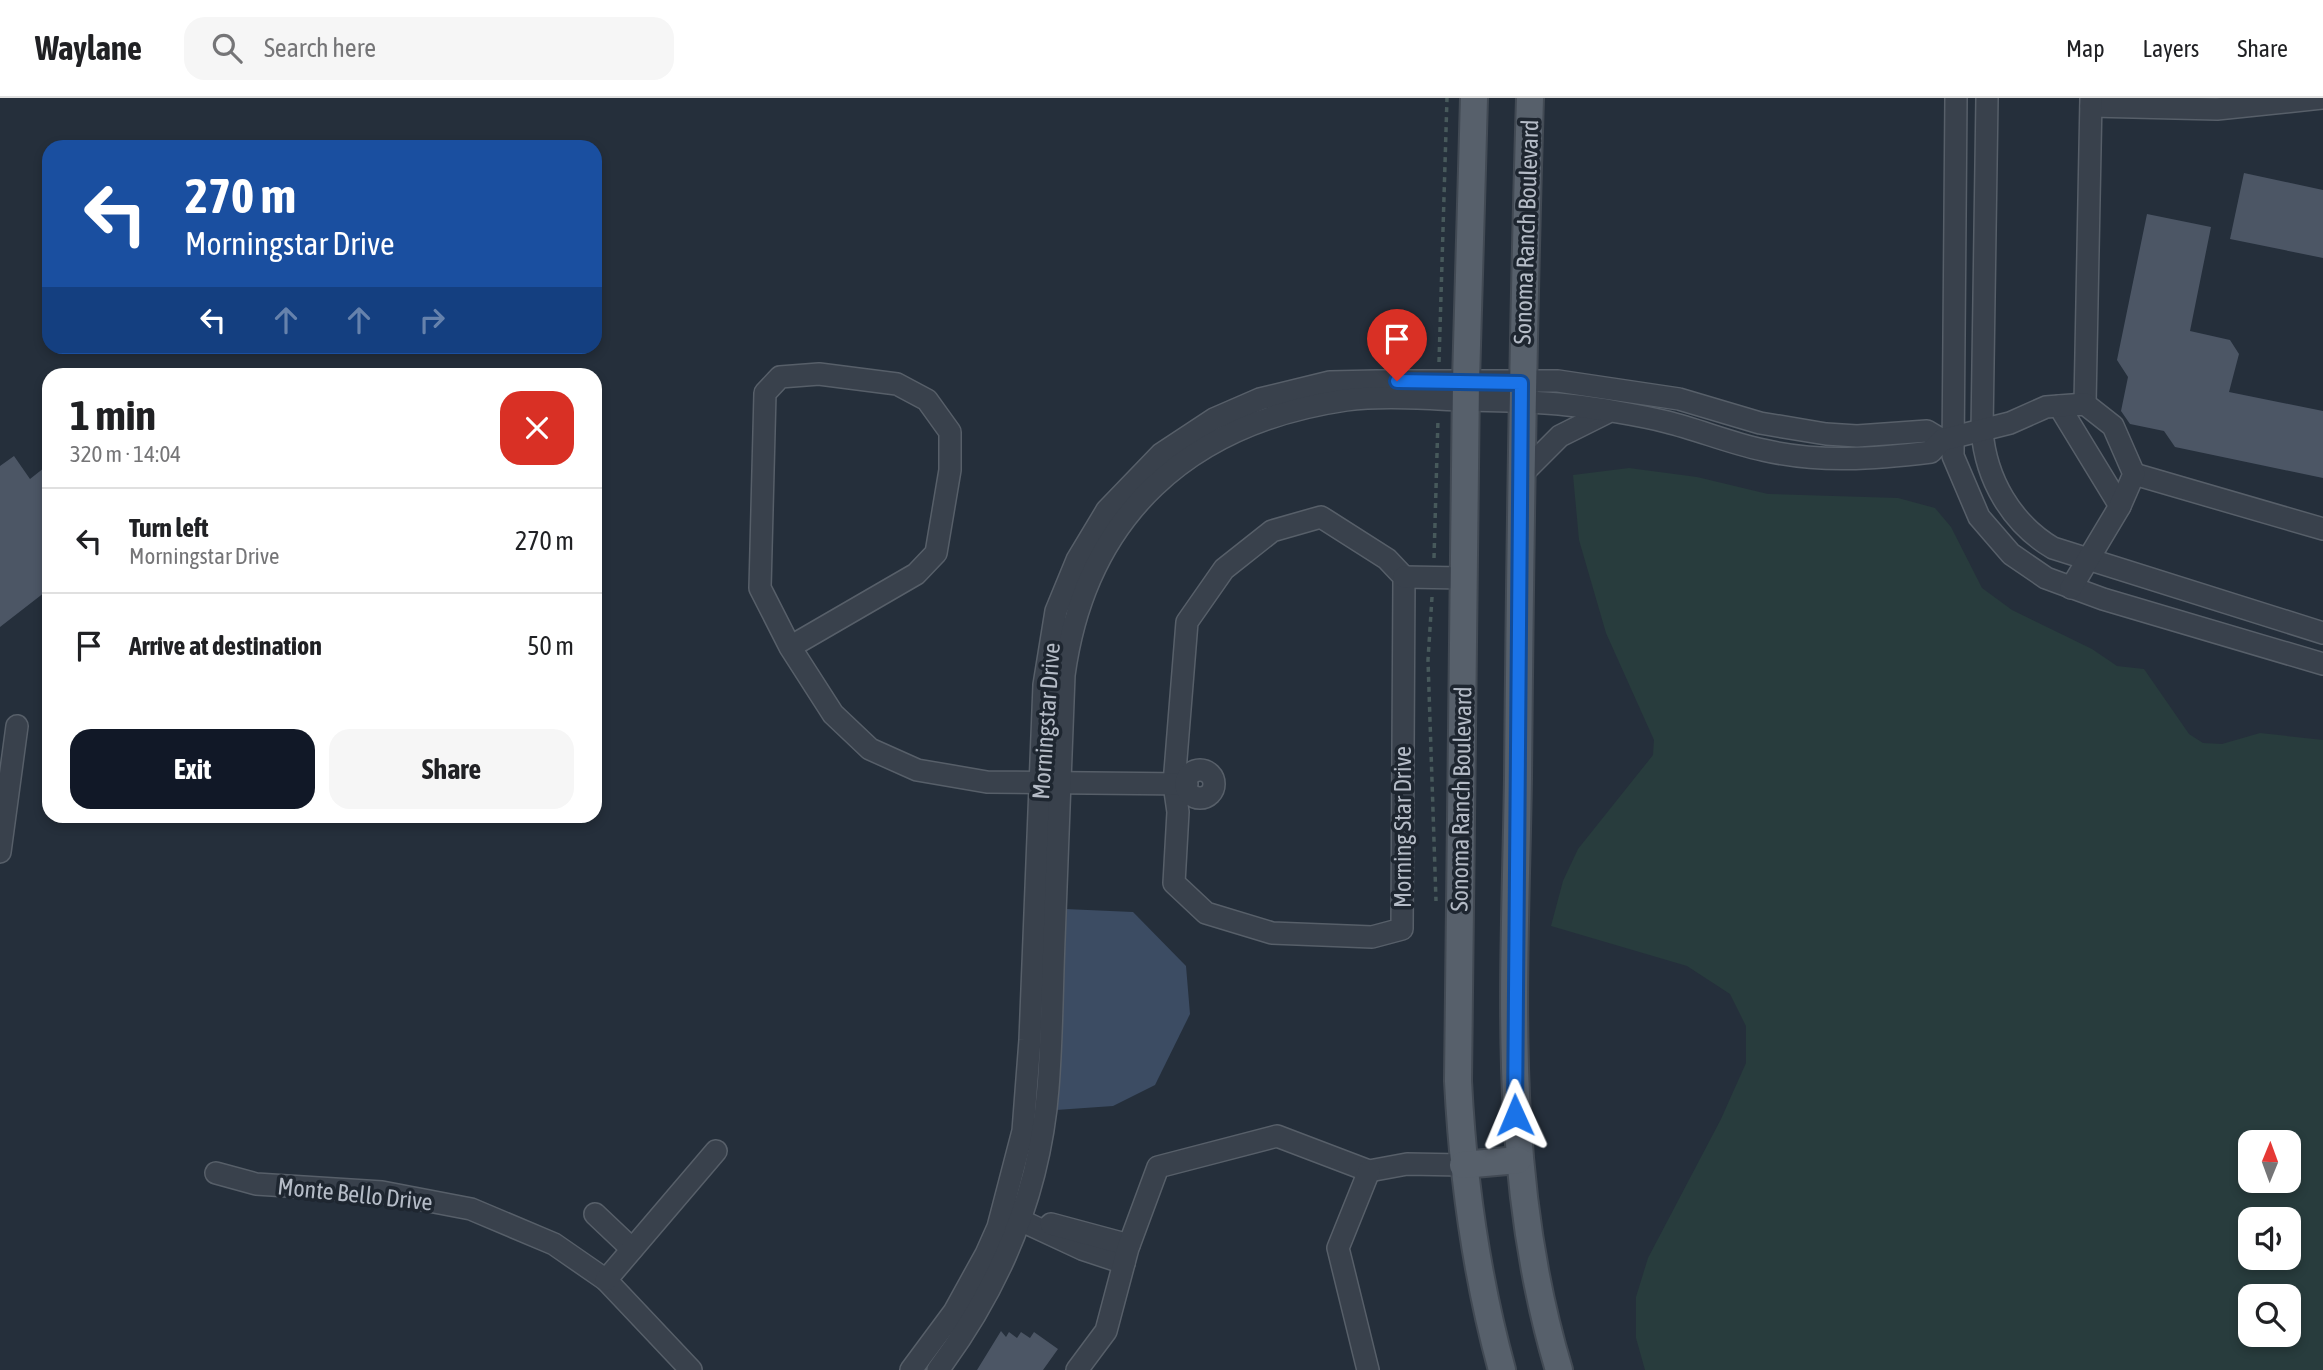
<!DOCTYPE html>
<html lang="en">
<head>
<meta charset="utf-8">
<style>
	:root { --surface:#fff; --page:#f6f6f6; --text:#202124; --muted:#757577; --line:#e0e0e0; --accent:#111827 }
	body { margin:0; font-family:"Asap Condensed",sans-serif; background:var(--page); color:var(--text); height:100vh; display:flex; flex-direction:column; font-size:26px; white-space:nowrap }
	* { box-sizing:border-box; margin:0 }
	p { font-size:23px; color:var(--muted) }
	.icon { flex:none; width:38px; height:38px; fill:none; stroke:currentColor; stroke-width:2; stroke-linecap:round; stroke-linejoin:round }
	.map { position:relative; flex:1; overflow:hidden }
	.sheet { position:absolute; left:42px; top:270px; width:560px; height:455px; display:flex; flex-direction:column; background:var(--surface); border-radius:21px; box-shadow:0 4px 10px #0003 }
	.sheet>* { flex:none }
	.top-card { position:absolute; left:42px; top:42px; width:560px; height:214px; border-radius:21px; box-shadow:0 4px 10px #0003; background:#1a4fa0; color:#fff; overflow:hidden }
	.needle { width:46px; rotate:1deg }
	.fabs { position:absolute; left:2238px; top:1032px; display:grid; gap:14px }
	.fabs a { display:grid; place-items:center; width:63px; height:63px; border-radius:14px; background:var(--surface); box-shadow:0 4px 10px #0003; font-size:35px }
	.pin { position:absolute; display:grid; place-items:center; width:60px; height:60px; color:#fff; margin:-72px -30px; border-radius:50% 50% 50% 0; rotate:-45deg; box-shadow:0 0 7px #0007 }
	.pin .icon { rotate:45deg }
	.me { position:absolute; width:77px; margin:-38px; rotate:359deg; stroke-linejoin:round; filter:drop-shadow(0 0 5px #0008) }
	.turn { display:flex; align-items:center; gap:24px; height:147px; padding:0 28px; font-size:32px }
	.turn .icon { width:91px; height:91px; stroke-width:2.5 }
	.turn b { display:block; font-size:49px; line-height:60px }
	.lanes { display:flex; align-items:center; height:66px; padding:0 28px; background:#0003; justify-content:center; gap:35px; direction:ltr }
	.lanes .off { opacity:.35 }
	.round { display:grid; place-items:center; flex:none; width:74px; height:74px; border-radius:21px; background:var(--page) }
	.overview { display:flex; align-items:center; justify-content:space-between; height:119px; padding:0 28px }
	h1 { font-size:42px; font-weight:700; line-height:52px }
	.button { display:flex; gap:14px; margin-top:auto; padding:14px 28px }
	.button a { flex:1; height:80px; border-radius:21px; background:var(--accent); color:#fff; font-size:28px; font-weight:700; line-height:80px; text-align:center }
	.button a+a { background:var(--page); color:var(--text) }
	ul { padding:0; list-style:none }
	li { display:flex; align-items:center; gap:21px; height:105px; padding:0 28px; border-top:2px solid var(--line) }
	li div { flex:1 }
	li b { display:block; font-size:26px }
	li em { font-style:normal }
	header { display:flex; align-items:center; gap:42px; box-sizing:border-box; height:98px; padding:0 35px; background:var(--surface); border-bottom:2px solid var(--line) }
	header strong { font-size:33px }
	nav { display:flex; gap:38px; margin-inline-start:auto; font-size:24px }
	.search { width:490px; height:63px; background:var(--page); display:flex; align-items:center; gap:18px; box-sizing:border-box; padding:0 24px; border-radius:21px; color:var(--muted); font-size:26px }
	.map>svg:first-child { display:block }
	.green { fill:#283c3d; fill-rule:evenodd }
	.water { fill:#3c4c63 }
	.building { fill:#4c5665 }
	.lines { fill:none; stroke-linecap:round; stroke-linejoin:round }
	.minor-casing { stroke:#575f69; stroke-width:24 }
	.major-casing { stroke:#424a54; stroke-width:30 }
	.path { stroke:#47595b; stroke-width:3.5; stroke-dasharray:5 5; stroke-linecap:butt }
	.minor { stroke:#39414c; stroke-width:21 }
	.major { stroke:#57606b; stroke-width:26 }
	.route-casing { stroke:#114b97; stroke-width:18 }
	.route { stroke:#1a73e8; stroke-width:12 }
	.labels { text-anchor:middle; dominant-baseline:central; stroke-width:7; stroke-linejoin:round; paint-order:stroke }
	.street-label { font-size:24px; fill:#b5bcc7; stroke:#1e2630 }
</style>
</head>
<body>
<header>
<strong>Waylane</strong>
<div class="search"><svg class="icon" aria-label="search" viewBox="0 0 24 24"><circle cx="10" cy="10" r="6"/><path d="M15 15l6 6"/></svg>Search here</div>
<nav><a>Map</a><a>Layers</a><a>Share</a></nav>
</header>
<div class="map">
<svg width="2323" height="1272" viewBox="0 0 2323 1272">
	<rect width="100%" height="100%" fill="#252f3b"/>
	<path class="green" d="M 1629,370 L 1697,379 L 1768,396 L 1898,400 L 1935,410 L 1951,429 L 1982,490 L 2012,512 L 2092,551 L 2117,568 L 2144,571 L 2189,636 L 2203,645 L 2222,646 L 2260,635 L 2323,642 L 2323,1272 L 1645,1272 L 1636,1240 L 1636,1199 L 1648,1160 L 1721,1021 L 1746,965 L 1746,928 L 1730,896 L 1687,868 L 1551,828 L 1563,783 L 1578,751 L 1653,657 L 1654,642 L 1606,535 L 1579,442 L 1573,377 ZM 2250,1045 L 2289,1045 L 2289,1083 L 2250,1083 ZM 2250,1122 L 2289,1122 L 2289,1160 L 2250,1160 ZM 2250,1199 L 2289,1199 L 2289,1237 L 2250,1237 Z"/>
	<polygon class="water" points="1065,811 1133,814 1186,868 1190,916 1155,987 1113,1008 1056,1012"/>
	<g class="building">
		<polygon points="2244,75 2323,92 2323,160 2230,141"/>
		<polygon points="2147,116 2211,129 2190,233 2230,242 2239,256 2229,294 2323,313 2323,380 2175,349 2164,333 2130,326 2121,313 2128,279 2117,262"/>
		<polygon points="14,358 30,381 49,366 49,491 0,529 0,368"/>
		<polygon points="1001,1233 1006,1239 1009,1234 1017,1240 1021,1234 1030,1240 1034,1234 1058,1251 1043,1272 977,1272"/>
	</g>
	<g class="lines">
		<g class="minor-casing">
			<g id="minor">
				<polyline points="1956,0 1953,358 1979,419 2011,456 2046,480 2103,501 2323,566"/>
				<path d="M 1987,0 L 1982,333 C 1986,381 2011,425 2053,450 L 2323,535"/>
				<polyline points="2091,8 2217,11 2323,0"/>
				<polyline points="2085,306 2091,0"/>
				<polyline points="2059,308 2120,408"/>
				<polyline points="2134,376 2323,431"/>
				<polyline points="1521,377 1560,338 1606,315"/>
				<polygon points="1321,419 1387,461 1404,479 1402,831 1372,839 1272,835 1206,815 1174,785 1178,714 1174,686 1187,524 1224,471 1272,433"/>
				<polyline points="1404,479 1464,480"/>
				<polyline points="790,549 916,476 936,455 950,372 950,334 927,302 897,286 819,276 780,279 765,295 760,490 790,549 833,616 870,651 917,672 987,684 1187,686"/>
				<circle cx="1200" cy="686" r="14"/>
				<polyline points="0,754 17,628"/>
				<polyline points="216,1075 256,1086 382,1094 471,1111 554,1146 606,1182 691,1272"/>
				<polyline points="595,1116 632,1151"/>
				<polyline points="1007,1116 1082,1151 1124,1165"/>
				<polyline points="1051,1126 1129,1147"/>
				<polyline points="606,1182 716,1053"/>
				<polyline points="911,1272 954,1214 986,1156 998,1129 1023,1033 1030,942 1044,587 1056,513 1077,462 1107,412 1161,356 1214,321 1260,301 1330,284 1376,283 1558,283 1679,301 1760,325 1826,336 1857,338 1927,333 1942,342"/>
				<path d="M 938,1272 C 1000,1189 1040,1094 1048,990 C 1052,941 1052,891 1054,842 C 1057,753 1061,665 1064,577 C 1086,417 1189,325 1346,302 C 1386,297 1428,301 1468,302 C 1501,303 1535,303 1568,307 C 1596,310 1639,317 1667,324 C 1699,332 1730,345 1763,352 C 1818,365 1875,361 1931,354 L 1942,342 L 2010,325 L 2046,309 L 2085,306 L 2113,328 L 2134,376 L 2120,408 L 2071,490"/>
				<polyline points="1077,1272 1106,1233 1128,1150 1158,1069 1277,1038 1369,1073 1407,1066 1463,1067"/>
				<polyline points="1368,1272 1338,1150 1369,1073"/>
			</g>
		</g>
		<g class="major-casing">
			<g id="major">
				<path d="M 1474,0 L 1466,283 L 1458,983 C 1463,1081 1476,1177 1502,1272"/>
				<path d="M 1530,0 C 1523,227 1520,453 1518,680 C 1515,880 1500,1077 1559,1272"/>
				<polyline points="1463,1067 1518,1062"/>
			</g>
		</g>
		<g class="path">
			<polyline points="1439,264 1447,0"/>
			<polyline points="1434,460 1438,321"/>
			<polyline points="1432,499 1428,562 1436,803"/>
		</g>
		<use href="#minor" class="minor"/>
		<use href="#major" class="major"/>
	</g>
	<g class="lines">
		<g class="route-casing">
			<polyline id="route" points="1397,283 1521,285 1515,1017"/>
		</g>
		<use href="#route" class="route"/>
	</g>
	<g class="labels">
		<g class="street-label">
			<text transform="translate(1526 134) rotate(-88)">Sonoma Ranch Boulevard</text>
			<text transform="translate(1046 623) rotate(-86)">Morningstar Drive</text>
			<text transform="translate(1461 701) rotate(-89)">Sonoma Ranch Boulevard</text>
			<text transform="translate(1402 729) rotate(-90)">Morning Star Drive</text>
			<text transform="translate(355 1096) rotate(6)">Monte Bello Drive</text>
		</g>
	</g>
</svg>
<div class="fabs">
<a><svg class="needle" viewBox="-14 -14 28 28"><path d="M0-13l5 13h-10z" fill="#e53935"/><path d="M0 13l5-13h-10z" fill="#757577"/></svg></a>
<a><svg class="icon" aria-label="sound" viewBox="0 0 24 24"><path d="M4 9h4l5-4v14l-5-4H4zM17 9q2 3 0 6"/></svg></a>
<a><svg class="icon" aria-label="search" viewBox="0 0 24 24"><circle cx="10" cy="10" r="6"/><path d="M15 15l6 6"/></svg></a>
</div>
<div class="pin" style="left:1397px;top:283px;background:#d93025"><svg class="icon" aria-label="arrive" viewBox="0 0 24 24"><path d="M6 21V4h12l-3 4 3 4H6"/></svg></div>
<svg class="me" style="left:1515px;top:1017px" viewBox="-20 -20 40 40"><path d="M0-17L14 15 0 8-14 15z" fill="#1a73e8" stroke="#fff" stroke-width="4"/></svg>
<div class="top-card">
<div class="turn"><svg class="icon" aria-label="left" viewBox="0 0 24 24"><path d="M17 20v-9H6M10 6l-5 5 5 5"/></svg><div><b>270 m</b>Morningstar Drive</div></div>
<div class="lanes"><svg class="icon" aria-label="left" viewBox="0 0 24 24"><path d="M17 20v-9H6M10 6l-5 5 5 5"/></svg><svg class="icon off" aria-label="ahead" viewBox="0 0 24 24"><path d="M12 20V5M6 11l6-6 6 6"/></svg><svg class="icon off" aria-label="ahead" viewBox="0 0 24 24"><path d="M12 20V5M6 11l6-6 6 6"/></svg><svg class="icon off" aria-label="right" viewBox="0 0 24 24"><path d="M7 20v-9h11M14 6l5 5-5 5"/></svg></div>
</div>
<section class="sheet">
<div class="overview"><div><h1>1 min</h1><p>320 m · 14:04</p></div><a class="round" style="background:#d93025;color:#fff"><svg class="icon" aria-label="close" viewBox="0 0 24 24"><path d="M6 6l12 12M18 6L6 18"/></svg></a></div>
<ul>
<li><svg class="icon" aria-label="left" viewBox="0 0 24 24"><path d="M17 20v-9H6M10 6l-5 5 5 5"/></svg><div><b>Turn left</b><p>Morningstar Drive</p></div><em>270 m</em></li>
<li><svg class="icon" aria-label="arrive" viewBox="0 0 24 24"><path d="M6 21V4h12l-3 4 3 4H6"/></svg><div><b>Arrive at destination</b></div><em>50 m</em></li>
</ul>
<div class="button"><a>Exit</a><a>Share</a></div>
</section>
</div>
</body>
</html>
